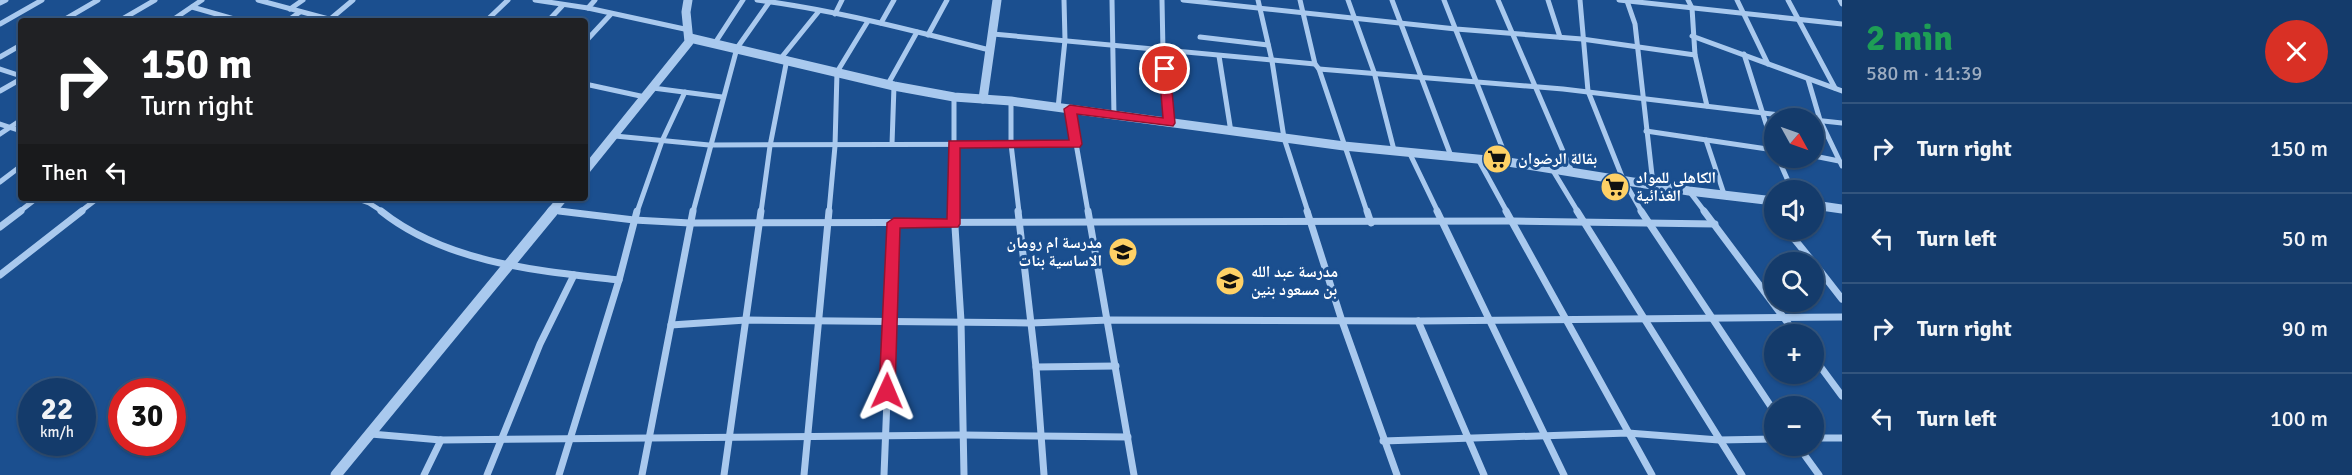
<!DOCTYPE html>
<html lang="en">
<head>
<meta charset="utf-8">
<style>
	:root { --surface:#143b6b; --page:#214673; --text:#f1f3f6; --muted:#9dadc1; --line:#33557e }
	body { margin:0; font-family:Signika,"Noto Naskh Arabic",sans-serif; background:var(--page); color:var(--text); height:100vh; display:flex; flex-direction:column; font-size:22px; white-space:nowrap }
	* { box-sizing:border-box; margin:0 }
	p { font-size:20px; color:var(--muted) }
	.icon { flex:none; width:33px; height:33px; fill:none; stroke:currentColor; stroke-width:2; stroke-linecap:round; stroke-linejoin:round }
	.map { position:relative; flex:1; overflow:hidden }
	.drawer { display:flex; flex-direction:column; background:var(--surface); width:510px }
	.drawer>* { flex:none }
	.hud { position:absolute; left:18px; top:18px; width:570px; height:183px; border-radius:6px; box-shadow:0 2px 4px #0004,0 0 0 2px var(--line); background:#202124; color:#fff; overflow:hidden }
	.needle { width:39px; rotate:130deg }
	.fabs { position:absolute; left:1764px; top:108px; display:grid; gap:12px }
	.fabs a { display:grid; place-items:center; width:60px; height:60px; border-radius:50%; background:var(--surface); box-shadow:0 2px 4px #0004,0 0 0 2px var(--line); font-size:30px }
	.speed { position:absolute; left:18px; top:378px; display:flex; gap:12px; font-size:30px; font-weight:700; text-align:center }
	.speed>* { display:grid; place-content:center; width:78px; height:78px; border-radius:50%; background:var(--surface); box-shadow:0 2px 4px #0004,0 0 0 2px var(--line); line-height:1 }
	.speed small { font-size:15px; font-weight:400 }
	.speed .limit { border:9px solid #d22; background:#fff; color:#111 }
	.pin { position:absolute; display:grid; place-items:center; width:51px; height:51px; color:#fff; margin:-26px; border:3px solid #fff; border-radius:50%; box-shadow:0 2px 6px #0007 }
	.me { position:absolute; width:66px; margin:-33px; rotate:1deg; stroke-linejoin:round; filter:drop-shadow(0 0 4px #0008) }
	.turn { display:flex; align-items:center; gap:21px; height:126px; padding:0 24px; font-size:27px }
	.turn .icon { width:78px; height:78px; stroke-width:2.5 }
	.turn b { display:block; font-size:42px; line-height:51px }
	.then { display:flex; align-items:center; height:57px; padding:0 24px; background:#0003; gap:12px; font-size:22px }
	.round { display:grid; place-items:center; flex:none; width:63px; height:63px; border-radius:32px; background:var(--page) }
	.head { display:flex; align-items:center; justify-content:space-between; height:102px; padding:0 24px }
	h1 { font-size:36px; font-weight:700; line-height:45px; color:#1e9e55 }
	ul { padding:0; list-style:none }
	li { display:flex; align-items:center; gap:18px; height:90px; padding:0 24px; border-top:2px solid var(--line) }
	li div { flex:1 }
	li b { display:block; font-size:22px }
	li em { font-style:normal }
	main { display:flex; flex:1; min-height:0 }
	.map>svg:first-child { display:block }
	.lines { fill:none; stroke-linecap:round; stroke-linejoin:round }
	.minor-far1 { stroke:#a9c9ee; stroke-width:5 }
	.minor { stroke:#a9c9ee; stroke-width:7 }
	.tertiary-far1 { stroke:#a9c9ee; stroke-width:9 }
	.tertiary { stroke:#a9c9ee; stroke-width:11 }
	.route { fill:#e11d48; stroke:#92132f; stroke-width:1.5 }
	.labels { text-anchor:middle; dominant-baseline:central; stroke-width:6; stroke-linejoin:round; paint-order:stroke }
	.poi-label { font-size:16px; font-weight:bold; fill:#fff; stroke:#1b4f8f; text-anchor:start }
</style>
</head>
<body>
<main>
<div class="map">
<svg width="1842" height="475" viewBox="0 0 1842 475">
	<rect width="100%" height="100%" fill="#1b4f8f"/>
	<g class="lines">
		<g class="minor-far1">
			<polyline points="258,0 336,21"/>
			<polyline points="535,0 588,8 689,30"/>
			<path d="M 757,0 C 836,10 913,31 990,50"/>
			<polyline points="1112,0 1114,116"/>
			<polyline points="1162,0 1163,51 1169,123"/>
			<polyline points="1183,0 1456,29 1582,39 1695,55"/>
			<polyline points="1258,0 1272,61 1284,138 1308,212"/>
			<polyline points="1300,0 1315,64 1319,69 1367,212"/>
			<polyline points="1348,0 1374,72 1394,150"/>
			<polyline points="1392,0 1451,156"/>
			<polyline points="1444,0 1508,162"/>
			<polyline points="1498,0 1572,172"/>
			<polyline points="1548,0 1560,37"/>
			<polyline points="1580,0 1588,91 1623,179 1642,212"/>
			<polyline points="1619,0 1842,24"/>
			<polyline points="1688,0 1692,8 1695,55 1707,106"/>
			<polyline points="1737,0 1768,64"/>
			<polyline points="1788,0 1835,88"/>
			<polyline points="1840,0 1842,4"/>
			<polyline points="1627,1 1635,24 1653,184"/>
			<polyline points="0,3 6,0"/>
			<polyline points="192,7 241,21"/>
			<polyline points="588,8 595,0"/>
			<polyline points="290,9 303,0"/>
			<polyline points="835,14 842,0"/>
			<polyline points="62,21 98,0"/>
			<polyline points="119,21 155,0"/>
			<polyline points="171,21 202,0"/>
			<polyline points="287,21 300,12"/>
			<polyline points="328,21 353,0"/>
			<polyline points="486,21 508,0"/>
			<polyline points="548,21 563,5"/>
			<polyline points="881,23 894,0"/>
			<polyline points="0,24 42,0"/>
			<polyline points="993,34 1315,64"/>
			<polyline points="928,35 947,0"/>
			<polyline points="1692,36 1842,91"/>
			<polyline points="1200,37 1268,45"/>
			<polyline points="585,42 611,14"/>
			<polyline points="715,43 743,0"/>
			<polyline points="1744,54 1774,149"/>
			<polyline points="1219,56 1231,132"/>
			<polyline points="0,57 21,45"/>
			<polyline points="781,58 819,11"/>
			<polyline points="0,69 21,76"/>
			<polyline points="1319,69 1563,89 1806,118"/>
			<polyline points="1808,79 1820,120 1842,166"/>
			<polyline points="585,84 645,97"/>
			<polyline points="888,84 917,32"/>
			<polyline points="653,88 722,97"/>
			<polyline points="0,91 21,79"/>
			<polyline points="954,97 954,212"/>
			<polyline points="1011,101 1011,144 1019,212"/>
			<polyline points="1058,108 1065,40 1064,0"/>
			<polyline points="1070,109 1088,212"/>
			<polyline points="1814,120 1842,123"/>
			<polyline points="0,124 21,131"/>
			<polyline points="1646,131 1774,150"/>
			<polyline points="0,134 21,120"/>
			<polyline points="615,136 709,145 1075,144"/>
			<polyline points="1706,140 1724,194"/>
			<polyline points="892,144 894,86"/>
			<polyline points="1409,152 1438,212"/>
			<polyline points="1814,156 1839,161"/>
			<polyline points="1778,158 1792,190"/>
			<polyline points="1478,159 1507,212"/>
			<polyline points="1552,169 1578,212"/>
			<polyline points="0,182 21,166"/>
			<polyline points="1689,191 1705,212"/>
			<polyline points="226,198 234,200 317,198"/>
			<polyline points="355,198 369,203 383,212"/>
			<polyline points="1764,200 1773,212"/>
			<polyline points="553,210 571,212"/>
			<polyline points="19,212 37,198"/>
			<polyline points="80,212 98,198"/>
			<polyline points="637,212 662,141 685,92"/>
			<polyline points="693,212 737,48 770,1"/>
			<polyline points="761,212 770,146 787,59"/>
			<polyline points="829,212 835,146 837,72 868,21"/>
		</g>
		<g class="minor">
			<path d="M 381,211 C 446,263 538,271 619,280"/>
			<polyline points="559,211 634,220 690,223 1512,221 1715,224"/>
			<polyline points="954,211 961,321 964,475"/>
			<polyline points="1018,211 1036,367 1044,475"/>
			<polyline points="1088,211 1134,475"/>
			<polyline points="1307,211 1342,321 1397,475"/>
			<polyline points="1367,211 1371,223"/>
			<polyline points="1437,211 1564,475"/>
			<polyline points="1506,211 1652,475"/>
			<polyline points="1577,211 1742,475"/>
			<polyline points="1641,211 1774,411"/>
			<polyline points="1704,211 1796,334"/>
			<polyline points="1772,211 1774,213"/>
			<polyline points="0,227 21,211"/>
			<polyline points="1787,230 1813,262"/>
			<polyline points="1814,263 1842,299"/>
			<polyline points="0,275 82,211"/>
			<polyline points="1418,321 1484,475"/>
			<polyline points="671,325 746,320 1031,323 1109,320 1418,321 1842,317"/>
			<polyline points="1814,358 1842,396"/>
			<polyline points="1036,367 1116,366"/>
			<polyline points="371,434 441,440 964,435 1128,437"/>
			<polyline points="1814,438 1842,438"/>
			<polyline points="1383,441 1628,433 1719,440 1774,439"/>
			<polyline points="1798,446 1819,475"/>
			<polyline points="424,475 441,440"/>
			<polyline points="487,475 540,344 574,275"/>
			<polyline points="559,475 619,280 637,211"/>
			<polyline points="642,475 693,211"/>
			<polyline points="724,475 761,211"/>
			<polyline points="804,475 829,211"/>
			<polyline points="884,475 894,223"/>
		</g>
		<g class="tertiary-far1">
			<polyline points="690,38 894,86 954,97 1011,101 1344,146 1508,162 1689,191 1774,201"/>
			<polyline points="983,99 997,0"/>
			<polyline points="585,171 689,42 686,12 688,0"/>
			<polyline points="1814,205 1842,209"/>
			<polyline points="551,212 563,198"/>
		</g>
		<polyline class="tertiary" points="336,475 553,211"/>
	</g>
	<polygon class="route" points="1165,65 1170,69 1175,123 1173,126 1077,114 1082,144 1080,147 960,148 960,224 958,227 900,228 895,391 893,395 887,397 882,395 879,391 887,223 894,218 947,219 949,141 1069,140 1064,109 1070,105 1163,118 1159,69"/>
	<defs>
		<g id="supermarket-disc" transform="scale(1.5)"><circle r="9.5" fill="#ffd166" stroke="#1b4f8f"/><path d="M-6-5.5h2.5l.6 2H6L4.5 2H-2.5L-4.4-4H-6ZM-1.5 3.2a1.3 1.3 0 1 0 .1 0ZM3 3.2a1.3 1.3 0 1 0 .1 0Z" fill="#111"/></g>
		<g id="school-disc" transform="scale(1.5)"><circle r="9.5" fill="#ffd166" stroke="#1b4f8f"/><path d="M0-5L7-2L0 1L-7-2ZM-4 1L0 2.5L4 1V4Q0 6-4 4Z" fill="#111"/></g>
	</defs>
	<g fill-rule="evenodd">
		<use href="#supermarket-disc" x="1497" y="159"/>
		<use href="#supermarket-disc" x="1615" y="187"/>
		<use href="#school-disc" x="1123" y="252"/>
		<use href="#school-disc" x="1230" y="281"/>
	</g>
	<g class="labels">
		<g class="poi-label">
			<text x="1518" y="159">بقالة الرضوان</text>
			<text x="1636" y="178">الكاهلي للمواد<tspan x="1636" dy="18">الغذائية</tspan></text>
			<text x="1102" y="243" text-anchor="end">مدرسة ام رومان<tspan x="1102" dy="18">الاساسية بنات</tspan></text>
			<text x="1251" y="272">مدرسة عبد الله<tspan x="1251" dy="18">بن مسعود بنين</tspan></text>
		</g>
	</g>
</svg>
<div class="fabs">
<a><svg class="needle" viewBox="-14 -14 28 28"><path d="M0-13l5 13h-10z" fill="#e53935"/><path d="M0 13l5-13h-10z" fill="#9dadc1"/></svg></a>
<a><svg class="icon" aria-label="sound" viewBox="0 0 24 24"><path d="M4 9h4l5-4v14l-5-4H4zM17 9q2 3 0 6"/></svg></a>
<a><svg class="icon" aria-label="search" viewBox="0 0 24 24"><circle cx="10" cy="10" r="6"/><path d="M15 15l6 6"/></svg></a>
<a>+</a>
<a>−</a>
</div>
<div class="speed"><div>22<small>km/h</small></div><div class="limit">30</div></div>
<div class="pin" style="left:1165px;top:69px;background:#d93025"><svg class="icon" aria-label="arrive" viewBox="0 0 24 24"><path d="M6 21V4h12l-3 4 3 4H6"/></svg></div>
<svg class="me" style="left:887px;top:391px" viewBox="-20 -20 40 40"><path d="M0-17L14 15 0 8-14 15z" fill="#e11d48" stroke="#fff" stroke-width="4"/></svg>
<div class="hud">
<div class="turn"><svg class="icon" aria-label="right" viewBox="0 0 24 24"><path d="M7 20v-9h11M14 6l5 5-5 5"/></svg><div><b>150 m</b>Turn right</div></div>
<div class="then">Then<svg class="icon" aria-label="left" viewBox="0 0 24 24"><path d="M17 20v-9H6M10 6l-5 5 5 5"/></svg></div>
</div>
</div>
<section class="drawer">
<div class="head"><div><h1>2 min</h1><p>580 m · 11:39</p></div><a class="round" style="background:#d93025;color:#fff"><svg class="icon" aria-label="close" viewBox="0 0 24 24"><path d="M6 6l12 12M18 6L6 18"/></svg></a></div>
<ul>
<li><svg class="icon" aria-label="right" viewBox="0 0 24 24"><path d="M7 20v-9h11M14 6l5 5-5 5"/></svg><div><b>Turn right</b></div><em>150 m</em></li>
<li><svg class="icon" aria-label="left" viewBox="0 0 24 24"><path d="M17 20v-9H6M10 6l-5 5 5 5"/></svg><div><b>Turn left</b></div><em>50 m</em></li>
<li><svg class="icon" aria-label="right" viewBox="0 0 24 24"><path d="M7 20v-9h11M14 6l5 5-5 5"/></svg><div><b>Turn right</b></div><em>90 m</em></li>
<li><svg class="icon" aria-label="left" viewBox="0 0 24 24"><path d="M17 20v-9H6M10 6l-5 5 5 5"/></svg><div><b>Turn left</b></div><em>100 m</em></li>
</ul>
</section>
</main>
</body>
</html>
